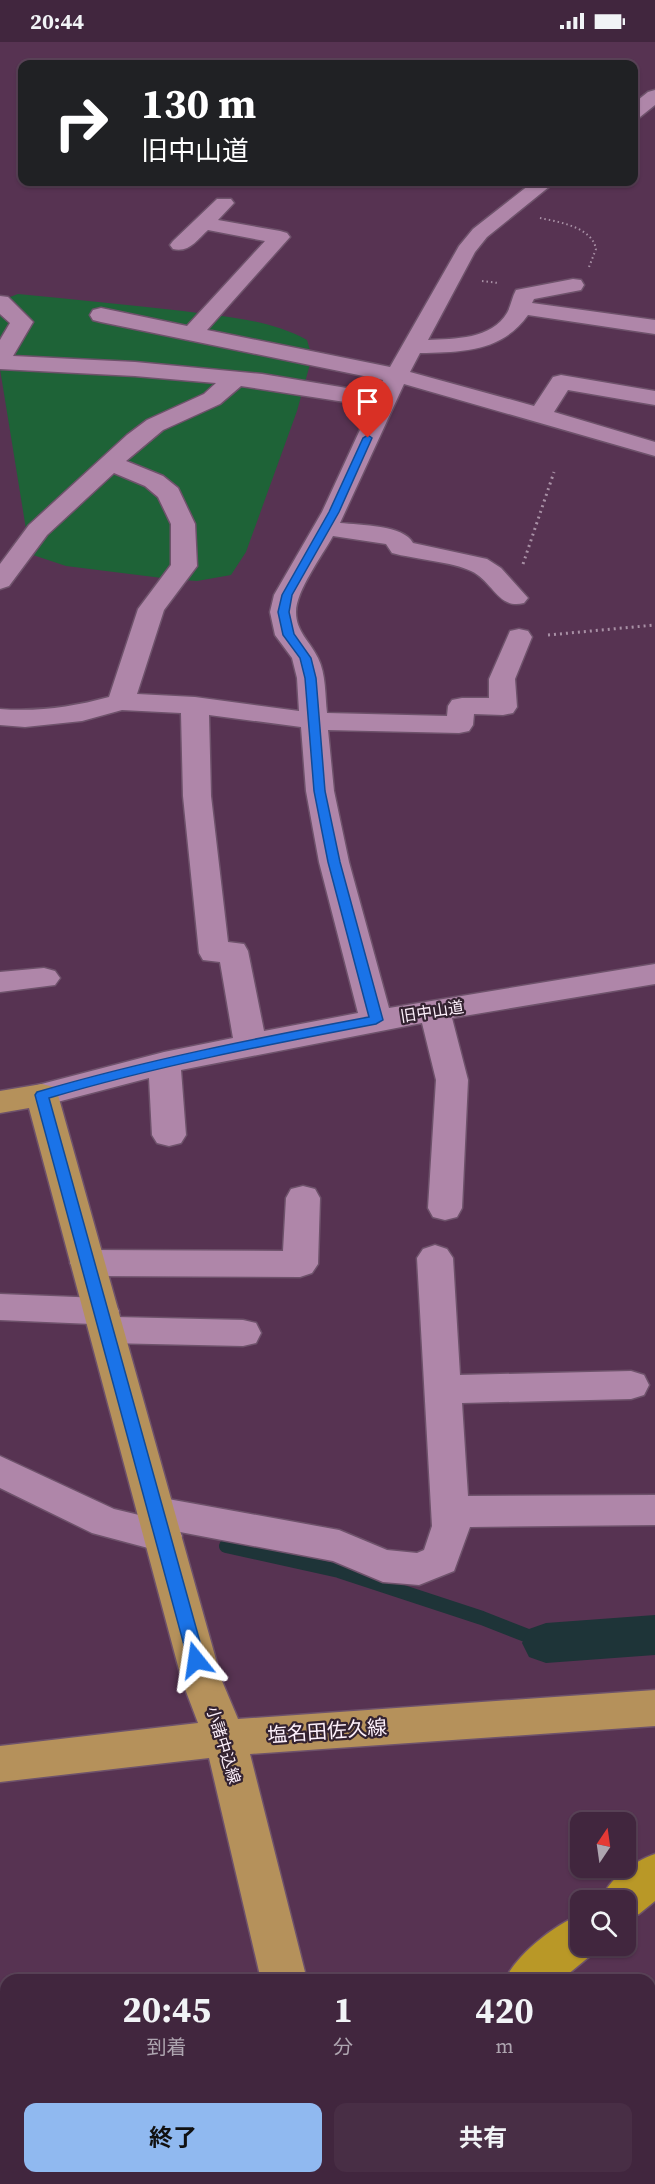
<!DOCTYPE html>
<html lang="ja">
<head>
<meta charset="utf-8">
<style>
	:root { --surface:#41263e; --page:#482e45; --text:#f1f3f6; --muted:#aea5b0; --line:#5a4358; --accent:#90b9f0 }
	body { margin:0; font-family:"Source Serif 4","Noto Sans JP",serif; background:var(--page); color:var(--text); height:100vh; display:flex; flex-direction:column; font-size:22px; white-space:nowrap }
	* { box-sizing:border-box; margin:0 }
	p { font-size:20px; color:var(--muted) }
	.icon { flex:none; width:33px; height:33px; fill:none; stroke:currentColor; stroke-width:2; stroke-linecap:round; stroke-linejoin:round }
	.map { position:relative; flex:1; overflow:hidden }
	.side { position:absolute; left:0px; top:1932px; width:656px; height:210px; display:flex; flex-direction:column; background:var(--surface); border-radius:18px 18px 0 0; box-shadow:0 2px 4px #0004,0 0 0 2px var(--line) }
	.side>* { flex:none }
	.top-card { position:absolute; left:18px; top:18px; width:620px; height:126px; border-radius:12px; box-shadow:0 2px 4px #0004,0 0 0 2px var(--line); background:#202124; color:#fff; overflow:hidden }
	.needle { width:39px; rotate:13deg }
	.tools { position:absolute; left:570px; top:1770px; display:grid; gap:12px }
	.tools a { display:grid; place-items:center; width:66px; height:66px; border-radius:12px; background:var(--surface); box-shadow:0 2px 4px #0004,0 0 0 2px var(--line); font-size:30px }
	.pin { position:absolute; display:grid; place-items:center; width:51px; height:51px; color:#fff; margin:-62px -26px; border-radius:50% 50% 50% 0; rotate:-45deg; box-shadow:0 0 6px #0007 }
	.pin .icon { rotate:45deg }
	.me { position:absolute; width:66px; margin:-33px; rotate:345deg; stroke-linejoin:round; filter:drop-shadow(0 0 4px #0008) }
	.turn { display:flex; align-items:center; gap:21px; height:126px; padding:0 24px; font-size:27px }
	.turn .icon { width:78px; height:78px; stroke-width:2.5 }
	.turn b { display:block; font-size:42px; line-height:51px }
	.eta { display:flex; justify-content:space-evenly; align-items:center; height:102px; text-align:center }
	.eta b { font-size:36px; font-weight:700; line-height:42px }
	.action { display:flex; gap:12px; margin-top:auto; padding:12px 24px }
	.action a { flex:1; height:69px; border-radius:12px; background:var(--accent); color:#111; font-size:24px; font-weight:700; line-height:69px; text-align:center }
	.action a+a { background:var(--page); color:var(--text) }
	.status { display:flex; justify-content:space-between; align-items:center; height:42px; padding:0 30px; background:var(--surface); direction:ltr }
	.status svg { height:16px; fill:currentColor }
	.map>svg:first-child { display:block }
	.green { fill:#1e6337 }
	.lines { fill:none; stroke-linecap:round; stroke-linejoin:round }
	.stream { stroke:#1e3438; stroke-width:14 }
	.canal { fill:#1e3438; fill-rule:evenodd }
	.major-tunnel { stroke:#704f6b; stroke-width:43; stroke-dasharray:43 21; stroke-linecap:butt }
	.minor-casing { stroke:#6e526b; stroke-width:3 }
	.major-casing { stroke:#6e526b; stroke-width:3 }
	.highway-casing { stroke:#6e526b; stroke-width:3 }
	.path-far2 { stroke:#a890a5; stroke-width:2; stroke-dasharray:1.5 3; stroke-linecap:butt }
	.path-far1 { stroke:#a890a5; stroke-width:3; stroke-dasharray:2 4; stroke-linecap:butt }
	.path { stroke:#a890a5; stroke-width:4.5; stroke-dasharray:4 6; stroke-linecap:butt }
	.minor { fill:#af86a9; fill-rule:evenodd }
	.major { fill:#b5915b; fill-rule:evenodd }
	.highway { fill:#b99827; fill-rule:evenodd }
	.route { fill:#1a73e8; stroke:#114b97; stroke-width:1.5 }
	.labels { text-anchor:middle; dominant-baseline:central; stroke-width:4.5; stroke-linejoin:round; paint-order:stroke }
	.street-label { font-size:16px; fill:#fdf0fb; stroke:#332230 }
	.near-street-label { font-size:20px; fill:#fdf0fb; stroke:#332230 }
</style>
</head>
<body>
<div class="status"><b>20:44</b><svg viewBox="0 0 49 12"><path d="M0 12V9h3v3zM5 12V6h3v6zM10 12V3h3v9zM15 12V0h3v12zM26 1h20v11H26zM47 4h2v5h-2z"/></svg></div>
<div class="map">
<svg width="655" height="2142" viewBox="0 0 655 2142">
	<rect width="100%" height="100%" fill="#573352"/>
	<path class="green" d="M 18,252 C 73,257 128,263 183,269 C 226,275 268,277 307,298 L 312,315 L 297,369 L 246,510 L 231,533 L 197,539 L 170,537 L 66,524 L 30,512 L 0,327 L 0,261 L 2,258 Z"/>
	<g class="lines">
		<polyline class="stream" points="226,1504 339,1529 482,1576 546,1601"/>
		<polygon class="canal" points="655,1573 655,1613 546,1621 529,1615 522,1601 529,1587 546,1581"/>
		<polyline class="major-tunnel" points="334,2136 335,2142"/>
		<g class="minor-casing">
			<g id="minor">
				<polygon points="655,48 655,63 640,75 633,77 633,62 648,50"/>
				<path d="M 533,140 L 555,140 L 487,195 L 475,210 L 428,298 C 454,297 492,297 507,271 C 511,264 512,255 516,248 L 573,237 L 581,238 L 584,243 L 581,248 L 534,257 L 532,261 L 655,278 L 655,292 L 528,273 C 502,310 462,310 420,311 L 410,330 L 534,364 L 553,335 L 561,333 L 655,349 L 655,363 L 568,348 L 554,370 L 655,400 L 655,414 L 404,342 L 340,481 C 360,483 404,483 413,501 L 487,517 L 501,526 L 528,556 L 524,561 C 498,568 493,539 471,529 C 454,520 413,517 392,511 L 386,502 L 333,494 C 322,514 296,549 296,570 C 296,590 310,599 318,616 C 326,632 325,653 327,671 L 447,674 L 448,664 L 452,658 L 462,656 L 489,656 L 489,637 L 510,589 L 519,587 L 528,589 L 532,595 L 515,637 L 517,665 L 513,671 L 503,673 L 474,672 L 473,683 L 469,689 L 459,691 L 328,688 L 334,749 L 349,820 L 389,966 L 655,922 L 655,942 L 452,976 L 468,1038 L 462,1166 L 457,1175 L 445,1178 L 433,1175 L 428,1166 L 436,1038 L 422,981 L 181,1028 L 186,1093 L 181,1101 L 169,1104 L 157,1101 L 152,1093 L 149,1036 L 42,1064 L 30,1061 L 26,1053 L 30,1045 L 164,1010 L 233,996 L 220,920 L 203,918 L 199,911 L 183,754 L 181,671 L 122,668 L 82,679 L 25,685 L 0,683 L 0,667 C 37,670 73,665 109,655 L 138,567 L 171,523 L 171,482 L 158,455 L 145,444 L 114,431 L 47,493 L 9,544 L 0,547 L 0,522 L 29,483 L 127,393 L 147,378 L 204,352 L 216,341 L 135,334 L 0,327 L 0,298 L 10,281 L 0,272 L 0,254 L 8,255 L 33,280 L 13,314 L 135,320 L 262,332 L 377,351 L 383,338 L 101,280 L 93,278 L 90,273 L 93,268 L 101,266 L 187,284 L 265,199 L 208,188 C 197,198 189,211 173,207 L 170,203 L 173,199 L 217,157 L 231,157 L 234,161 L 218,178 L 280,189 L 287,191 L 290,195 L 207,288 L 390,325 L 459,204 L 473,187 ZM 241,344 L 371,364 L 322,470 L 274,553 L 270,570 L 275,593 L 292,616 L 297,636 L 299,669 L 195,655 L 137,652 L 164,568 L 197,524 L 195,482 L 178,446 L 163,434 L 126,419 L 163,388 L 220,362 ZM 209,673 L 301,685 L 306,749 L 319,820 L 358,971 L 264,989 L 248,909 L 244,902 L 228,900 L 211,754 Z"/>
				<polygon points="44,926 55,929 60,936 55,943 0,950 0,930"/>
				<polygon points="303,1144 315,1147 320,1156 318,1222 312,1231 300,1235 88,1234 76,1230 70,1221 76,1212 88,1208 283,1209 286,1156 291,1147"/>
				<polygon points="435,1203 447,1207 453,1216 460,1333 631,1329 644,1333 649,1343 644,1353 631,1357 462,1361 468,1454 655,1453 655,1483 470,1485 454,1529 419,1543 383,1540 333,1519 180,1490 182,1494 177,1505 163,1510 92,1491 0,1446 0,1414 114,1467 139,1473 138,1470 143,1459 157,1455 339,1488 387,1508 417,1511 424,1508 432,1484 417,1216 423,1207"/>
				<polygon points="0,1252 101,1256 114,1260 119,1269 116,1275 243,1278 256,1281 261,1291 256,1301 243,1304 107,1301 94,1297 89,1288 92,1282 0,1278"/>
			</g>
		</g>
		<g class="major-casing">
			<polygon id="major" points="42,1042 54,1045 58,1053 222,1639 238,1677 655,1648 655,1684 250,1712 307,1938 261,1938 209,1716 0,1740 0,1704 198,1681 182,1639 29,1066 0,1071 0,1049"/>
		</g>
		<g class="highway-casing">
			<g id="highway">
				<path d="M 655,1812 L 655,1859 L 639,1872 L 626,1877 L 626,1858 L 601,1858 C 609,1836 633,1820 655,1812 Z"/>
				<path d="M 580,1873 L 580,1904 L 598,1904 L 596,1909 L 561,1938 L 505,1938 C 516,1913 554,1883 580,1873 Z"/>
				<polygon points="244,2136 298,2136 295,2142 242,2142"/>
			</g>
		</g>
		<g class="path-far2">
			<path d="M 540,176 C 559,180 592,185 596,207 L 589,225"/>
			<polyline points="482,239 498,241"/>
		</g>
		<g class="path-far1">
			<polyline points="523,522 554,430"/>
			<polyline points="548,593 655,583"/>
		</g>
		<polyline class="path" points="0,2106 6,2102"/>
		<use href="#minor" class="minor"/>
		<use href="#major" class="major"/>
		<use href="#highway" class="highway"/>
	</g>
	<path class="route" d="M 368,393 L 372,396 L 339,470 L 292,553 L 289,570 L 294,592 L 311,616 L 316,636 L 325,749 L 340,820 L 383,978 L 376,982 C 266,1003 157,1024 49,1056 L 205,1618 L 202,1623 L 196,1625 L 191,1623 L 188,1618 L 35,1053 L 37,1050 C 146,1018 257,996 369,975 L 328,820 L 314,749 L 305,636 L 300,616 L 283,593 L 278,570 L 282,553 L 329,470 L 363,396 Z"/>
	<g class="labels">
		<g class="street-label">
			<text transform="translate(432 969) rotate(-9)">旧中山道</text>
			<text transform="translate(224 1703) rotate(73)">小諸中込線</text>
		</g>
		<g class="near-street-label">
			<text transform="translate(327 1689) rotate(-4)">塩名田佐久線</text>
		</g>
	</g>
</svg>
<div class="tools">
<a><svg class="needle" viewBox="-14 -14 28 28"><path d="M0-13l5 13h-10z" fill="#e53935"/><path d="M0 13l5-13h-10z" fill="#aea5b0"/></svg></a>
<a><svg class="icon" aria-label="search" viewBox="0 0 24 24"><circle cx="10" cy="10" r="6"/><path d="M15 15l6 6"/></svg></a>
</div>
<div class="pin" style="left:368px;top:396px;background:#d93025"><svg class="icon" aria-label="arrive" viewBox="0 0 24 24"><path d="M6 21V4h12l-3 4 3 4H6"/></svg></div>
<svg class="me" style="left:196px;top:1618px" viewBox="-20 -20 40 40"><path d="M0-17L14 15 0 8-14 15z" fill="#1a73e8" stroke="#fff" stroke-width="4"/></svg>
<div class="top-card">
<div class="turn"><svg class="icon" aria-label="right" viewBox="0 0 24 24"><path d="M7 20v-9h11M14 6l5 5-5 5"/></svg><div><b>130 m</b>旧中山道</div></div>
</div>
<section class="side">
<div class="eta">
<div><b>20:45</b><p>到着</p></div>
<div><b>1</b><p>分</p></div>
<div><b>420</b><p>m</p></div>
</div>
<div class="action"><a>終了</a><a>共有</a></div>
</section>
</div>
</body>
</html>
